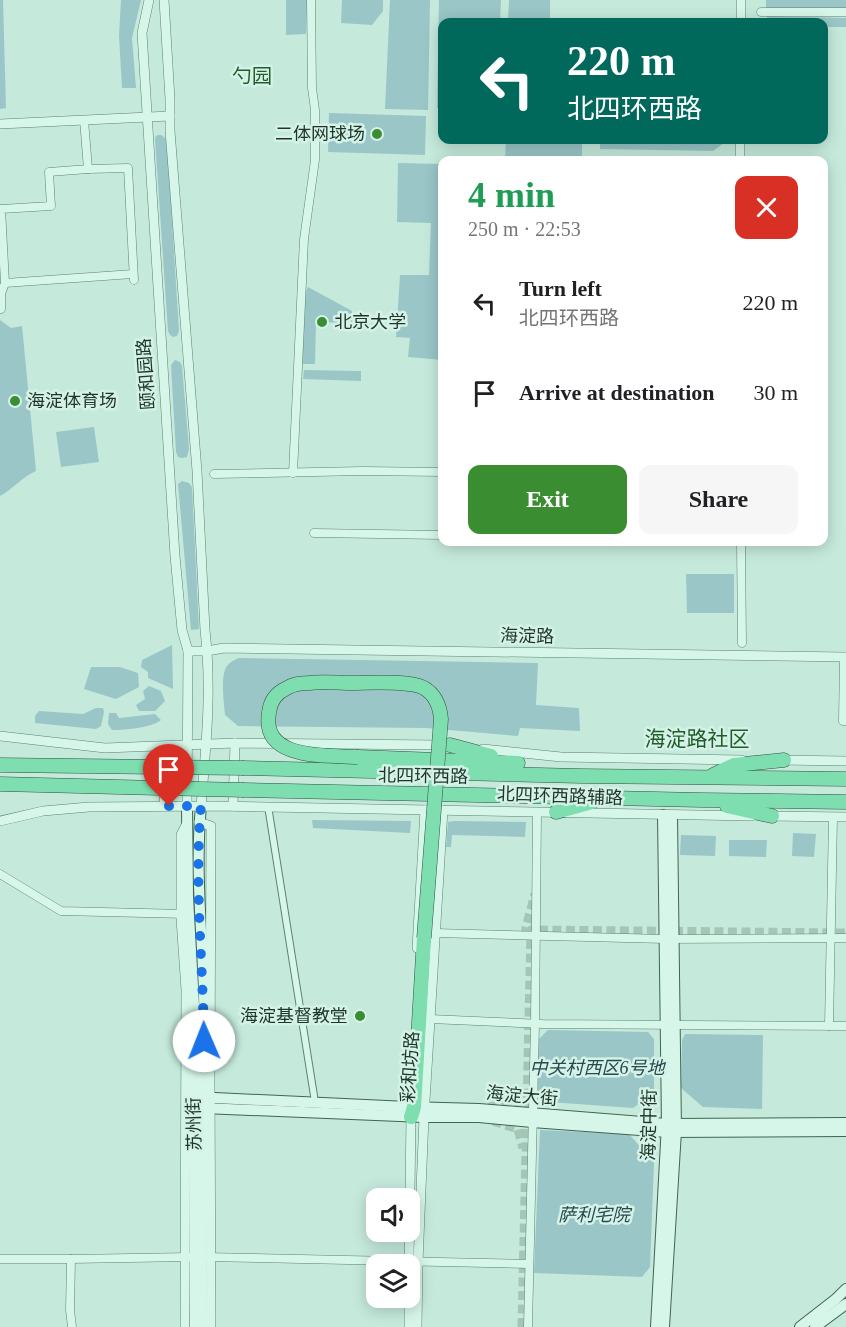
<!DOCTYPE html>
<html lang="en">
<head>
<meta charset="utf-8">
<style>
	:root { --surface:#fff; --page:#f6f6f6; --text:#202124; --muted:#757577; --accent:#3b8d32 }
	body { margin:0; font-family:"Times New Roman","Noto Sans SC",serif; background:var(--page); color:var(--text); height:100vh; display:flex; flex-direction:column; font-size:22px; white-space:nowrap }
	* { box-sizing:border-box; margin:0 }
	p { font-size:20px; color:var(--muted) }
	.icon { flex:none; width:33px; height:33px; fill:none; stroke:currentColor; stroke-width:2; stroke-linecap:round; stroke-linejoin:round }
	.map { position:relative; flex:1; overflow:hidden }
	.side { position:absolute; left:438px; top:156px; width:390px; height:390px; display:flex; flex-direction:column; background:var(--surface); border-radius:12px; box-shadow:0 3px 15px #0003 }
	.side>* { flex:none }
	.banner { position:absolute; left:438px; top:18px; width:390px; height:126px; border-radius:12px; box-shadow:0 3px 15px #0003; background:#00695c; color:#fff; overflow:hidden }
	.fabs { position:absolute; left:366px; top:1188px; display:grid; gap:12px }
	.fabs a { display:grid; place-items:center; width:54px; height:54px; border-radius:12px; background:var(--surface); box-shadow:0 3px 15px #0003; font-size:30px }
	.pin { position:absolute; display:grid; place-items:center; width:51px; height:51px; color:#fff; margin:-62px -26px; border-radius:50% 50% 50% 0; rotate:-45deg; box-shadow:0 0 6px #0007 }
	.pin .icon { rotate:45deg }
	.me { position:absolute; width:66px; margin:-33px; rotate:359deg; stroke-linejoin:round; filter:drop-shadow(0 0 4px #0008) }
	.turn { display:flex; align-items:center; gap:21px; height:126px; padding:0 30px; font-size:27px }
	.turn .icon { width:78px; height:78px; stroke-width:2.5 }
	.turn b { display:block; font-size:42px; line-height:51px }
	.round { display:grid; place-items:center; flex:none; width:63px; height:63px; border-radius:12px; background:var(--page) }
	.overview { display:flex; align-items:center; justify-content:space-between; height:102px; padding:0 30px }
	h1 { font-size:36px; font-weight:800; line-height:45px; color:#1e9e55 }
	.cta { display:flex; gap:12px; margin-top:auto; padding:12px 30px }
	.cta a { flex:1; height:69px; border-radius:12px; background:var(--accent); color:#fff; font-size:24px; font-weight:800; line-height:69px; text-align:center }
	.cta a+a { background:var(--page); color:var(--text) }
	ul { padding:0; list-style:none }
	li { display:flex; align-items:center; gap:18px; height:90px; padding:0 30px }
	li div { flex:1 }
	li b { display:block; font-size:22px }
	li em { font-style:normal }
	.map>svg:first-child { display:block }
	.green { fill:#9ac6c7 }
	.lines { fill:none; stroke-linecap:round; stroke-linejoin:round }
	.tertiary-tunnel { stroke:#a4c6b7; stroke-width:9; stroke-dasharray:9 4.5; stroke-linecap:butt }
	.pedestrian-casing { stroke:#5c836e; stroke-width:8 }
	.minor-casing { stroke:#5c836e; stroke-width:9 }
	.tertiary-casing { stroke:#5c836e; stroke-width:10 }
	.secondary-casing { stroke:#40654f; stroke-width:12 }
	.trunk-casing { stroke:#30513d; stroke-width:15 }
	.pedestrian { stroke:#d7f6ea; stroke-width:6 }
	.minor { stroke:#d7f6ea; stroke-width:8 }
	.tertiary { stroke:#d7f6ea; stroke-width:9 }
	.secondary { stroke:#d7f6ea; stroke-width:10 }
	.trunk { stroke:#7edeb0; stroke-width:14 }
	.trunk-bridge-casing { stroke:#30513d; stroke-width:15; stroke-linecap:butt }
	.trunk-bridge { stroke:#7edeb0; stroke-width:14 }
	.route { stroke:#1a73e8; stroke-width:10; stroke-dasharray:0 18 }
	.poi-dot { fill:#3b8d32; stroke:#d4f2e7; stroke-width:2 }
	.labels { text-anchor:middle; dominant-baseline:central; stroke-width:5; stroke-linejoin:round; paint-order:stroke }
	.poi-label { font-size:18px; fill:#1f3528; stroke:#d4f2e7; text-anchor:end }
	.street-label { font-size:18px; fill:#1f3528; stroke:#d4f2e7 }
	.park-label { font-size:18px; font-style:italic; fill:#27494f; stroke:#d4f2e7 }
	.neighbourhood-label { font-size:20px; fill:#225d29; stroke:#d4f2e7 }
	.quarter-label { font-size:21px; fill:#225d29; stroke:#d4f2e7 }
</style>
</head>
<body>
<div class="map">
<svg width="846" height="1327" viewBox="0 0 846 1327">
	<rect width="100%" height="100%" fill="#c5eadb"/>
	<g class="green">
		<polygon points="0,0 3,0 6,108 0,109"/>
		<polygon points="121,0 141,0 132,38 136,88 122,88 119,36"/>
		<polygon points="286,0 307,0 306,34 286,35"/>
		<polygon points="342,0 383,0 383,11 372,25 341,23"/>
		<polygon points="390,0 430,0 428,110 385,109"/>
		<polygon points="439,0 501,0 500,22 442,22 442,108 437,108"/>
		<polygon points="509,0 550,0 550,22 508,22"/>
		<rect x="766" y="0" width="80" height="8"/>
		<polygon points="767,16 846,18 846,27 824,27 824,22 767,22"/>
		<polygon points="329,113 426,116 425,155 328,152"/>
		<polygon points="158,135 161,135 165,138 167,142 179,331 177,336 173,337 170,335 168,331 155,139 156,136"/>
		<polygon points="506,140 582,140 582,160 505,158"/>
		<polygon points="600,140 728,140 713,151 600,149"/>
		<polygon points="398,163 442,164 442,360 408,357 410,338 396,337 400,275 429,275 431,223 397,222"/>
		<polygon points="308,287 352,311 352,323 316,322 315,364 302,364 304,295"/>
		<path d="M 0,320 L 11,328 L 22,326 L 36,471 C 22,477 13,489 0,496 Z"/>
		<polygon points="175,360 180,362 182,366 189,449 187,457 182,458 178,457 176,452 171,365"/>
		<polygon points="304,370 361,371 361,381 303,379"/>
		<polygon points="94,427 99,462 61,467 56,432"/>
		<polygon points="182,481 189,483 192,487 199,629 191,630 178,484"/>
		<polygon points="686,574 734,574 734,613 687,613"/>
		<polygon points="172,645 173,689 148,678 148,672 141,667 142,660"/>
		<path d="M 239,658 L 538,663 L 536,705 L 579,708 L 580,731 L 520,728 L 518,736 L 426,728 L 238,726 L 225,715 C 224,702 220,676 227,666 C 230,662 234,660 239,658 Z"/>
		<polygon points="91,667 120,667 138,673 139,687 116,699 84,689"/>
		<polygon points="149,686 161,691 165,701 155,711 139,711 136,705 145,699 143,691"/>
		<polygon points="96,708 103,708 104,712 101,726 96,729 35,723 35,716 39,711 83,714"/>
		<path d="M 109,713 L 116,713 L 119,718 L 155,714 L 161,720 C 151,728 124,730 112,730 L 108,724 Z"/>
		<polygon points="312,820 411,821 410,833 313,828"/>
		<polygon points="454,821 526,822 525,837 452,835 451,847 446,847 448,822"/>
		<polygon points="793,833 816,834 814,857 792,856"/>
		<polygon points="681,835 716,836 715,856 680,855"/>
		<polygon points="729,840 767,840 766,857 729,856"/>
		<polygon points="548,1030 648,1032 654,1039 654,1093 633,1108 549,1102 537,1091 539,1039"/>
		<polygon points="685,1034 763,1035 762,1109 703,1107 681,1088 682,1040"/>
		<polygon points="540,1130 629,1134 654,1163 650,1267 642,1277 534,1273"/>
	</g>
	<g class="lines">
		<g class="tertiary-tunnel">
			<polyline points="526,936 526,928 535,894"/>
			<polyline points="488,1107 521,1102 524,1092"/>
			<polyline points="493,1121 518,1129 523,1148"/>
			<polyline points="522,1327 531,930 846,933"/>
		</g>
		<g class="pedestrian-casing">
			<polyline id="pedestrian" points="268,806 315,1102"/>
		</g>
		<g class="minor-casing">
			<g id="minor">
				<polyline points="741,0 741,22"/>
				<polyline points="761,12 846,12"/>
				<polyline points="740,160 740,140"/>
				<polyline points="88,169 128,168 134,280"/>
				<polyline points="5,283 133,274"/>
				<polyline points="1,309 1,294 5,283 1,209 51,206 49,172 88,169 84,120"/>
				<polyline points="293,473 304,239 315,160 315,110 312,88 311,0"/>
				<polyline points="214,474 363,471 442,472"/>
				<polyline points="314,533 442,535"/>
				<polyline points="741,542 742,643"/>
				<polyline points="844,657 843,721 846,721"/>
				<polyline points="0,874 61,911 186,914"/>
				<polyline points="435,933 665,939 846,938"/>
				<polyline points="430,1019 543,1024 846,1026"/>
				<polyline points="829,1026 833,817"/>
				<polyline points="205,1257 528,1264"/>
				<polyline points="0,1259 71,1259 190,1257"/>
				<polyline points="71,1259 70,1310 72,1327"/>
				<polyline points="528,1327 535,1024 537,812"/>
			</g>
		</g>
		<g class="tertiary-casing">
			<g id="tertiary">
				<polyline points="149,0 142,33 175,556 182,630 188,651 187,807"/>
				<path d="M 164,0 L 170,99 L 170,131 L 197,471 L 205,630 C 212,690 206,747 201,806"/>
				<polyline points="0,124 170,116"/>
				<polyline points="188,651 207,651 224,648 846,657"/>
				<polyline points="0,736 105,748 235,743 442,745"/>
				<polyline points="483,749 561,757 742,760"/>
				<polyline points="779,760 846,761"/>
				<polyline points="164,806 166,746"/>
				<polyline points="233,806 235,743"/>
				<polyline points="769,816 846,817"/>
				<polyline points="0,821 43,811 89,807 216,806 752,816"/>
				<polyline points="199,822 211,826 210,1079 211,1327"/>
				<polyline points="417,948 425,810"/>
				<polyline points="409,1111 411,1117 409,1264"/>
				<polyline points="185,1327 186,990 181,919 181,835 187,823"/>
				<polyline points="409,1327 409,1298"/>
				<polyline points="417,1327 418,1262 424,1117 443,810"/>
			</g>
		</g>
		<g class="secondary-casing">
			<g id="secondary">
				<path d="M 201,806 C 195,869 202,931 204,993 C 205,1039 203,1085 203,1130 C 201,1196 202,1262 202,1327"/>
				<polyline points="187,807 188,897 194,1005 195,1327"/>
				<polyline points="194,1097 408,1107 479,1109 667,1124 846,1123"/>
				<polyline points="203,1108 424,1117 479,1117 532,1122 667,1132 846,1131"/>
				<polyline points="656,1327 667,1124 663,815"/>
				<polyline points="664,1327 676,1131 672,816"/>
				<polyline points="800,1327 836,1299 846,1289"/>
				<polyline points="815,1327 846,1304"/>
			</g>
		</g>
		<g class="trunk-casing">
			<g id="trunk">
				<polyline points="450,745 491,756"/>
				<polyline points="358,757 518,763"/>
				<polyline points="0,765 160,767"/>
				<polyline points="244,768 581,776 846,779"/>
				<polyline points="713,775 734,765 784,760"/>
				<polyline points="0,784 159,788"/>
				<polyline points="244,790 701,800 846,802"/>
				<polyline points="727,806 772,816"/>
				<polyline points="556,812 592,802"/>
				<polyline points="411,1117 414,1107 424,938"/>
			</g>
		</g>
		<use href="#pedestrian" class="pedestrian"/>
		<use href="#minor" class="minor"/>
		<use href="#tertiary" class="tertiary"/>
		<use href="#secondary" class="secondary"/>
		<use href="#trunk" class="trunk"/>
		<g class="trunk-bridge-casing">
			<g id="trunk-bridge">
				<path d="M 358,757 C 328,755 261,761 269,713 C 270,701 276,693 287,688 C 293,684 302,683 309,683 C 323,681 337,683 351,683 C 369,683 409,680 424,688 C 436,695 440,707 441,719 L 424,938"/>
				<polyline points="160,767 244,768"/>
				<polyline points="159,788 244,790"/>
			</g>
		</g>
		<use href="#trunk-bridge" class="trunk-bridge"/>
	</g>
	<g class="lines">
		<path class="route" d="M 169,806 L 201,806 C 194,884 203,963 204,1041"/>
	</g>
	<g class="poi-dot">
		<circle cx="377" cy="134" r="6"/>
		<circle cx="322" cy="322" r="6"/>
		<circle cx="15" cy="401" r="6"/>
		<circle cx="360" cy="1016" r="6"/>
	</g>
	<g class="labels">
		<g class="poi-label">
			<text x="365" y="134">二体网球场</text>
			<text x="334" y="322" text-anchor="start">北京大学</text>
			<text x="27" y="401" text-anchor="start">海淀体育场</text>
			<text x="348" y="1016">海淀基督教堂</text>
		</g>
		<g class="street-label">
			<text transform="translate(146 374) rotate(-94)">颐和园路</text>
			<text transform="translate(527 636) rotate(1)">海淀路</text>
			<text transform="translate(423 776) rotate(1)">北四环西路</text>
			<text transform="translate(560 796) rotate(2)">北四环西路辅路</text>
			<text transform="translate(410 1067) rotate(-86)">彩和坊路</text>
			<text transform="translate(522 1096) rotate(5)">海淀大街</text>
			<text transform="translate(194 1124) rotate(-91)">苏州街</text>
			<text transform="translate(649 1125) rotate(-89)">海淀中街</text>
		</g>
		<g class="park-label">
			<text x="597" y="1068">中关村西区6号地</text>
			<text x="594" y="1215">萨利宅院</text>
		</g>
		<g class="neighbourhood-label">
			<text x="252" y="76">勺园</text>
		</g>
		<g class="quarter-label">
			<text x="697" y="739">海淀路社区</text>
		</g>
	</g>
</svg>
<div class="fabs">
<a><svg class="icon" aria-label="sound" viewBox="0 0 24 24"><path d="M4 9h4l5-4v14l-5-4H4zM17 9q2 3 0 6"/></svg></a>
<a><svg class="icon" aria-label="layers" viewBox="0 0 24 24"><path d="M12 4l9 5-9 5-9-5zM3 14l9 5 9-5"/></svg></a>
</div>
<div class="pin" style="left:169px;top:806px;background:#d93025"><svg class="icon" aria-label="arrive" viewBox="0 0 24 24"><path d="M6 21V4h12l-3 4 3 4H6"/></svg></div>
<svg class="me" style="left:204px;top:1041px" viewBox="-20 -20 40 40"><circle r="19" fill="#fff"/><path d="M0-13L10 11 0 6-10 11z" fill="#1a73e8"/></svg>
<div class="banner">
<div class="turn"><svg class="icon" aria-label="left" viewBox="0 0 24 24"><path d="M17 20v-9H6M10 6l-5 5 5 5"/></svg><div><b>220 m</b>北四环西路</div></div>
</div>
<section class="side">
<div class="overview"><div><h1>4 min</h1><p>250 m · 22:53</p></div><a class="round" style="background:#d93025;color:#fff"><svg class="icon" aria-label="close" viewBox="0 0 24 24"><path d="M6 6l12 12M18 6L6 18"/></svg></a></div>
<ul>
<li><svg class="icon" aria-label="left" viewBox="0 0 24 24"><path d="M17 20v-9H6M10 6l-5 5 5 5"/></svg><div><b>Turn left</b><p>北四环西路</p></div><em>220 m</em></li>
<li><svg class="icon" aria-label="arrive" viewBox="0 0 24 24"><path d="M6 21V4h12l-3 4 3 4H6"/></svg><div><b>Arrive at destination</b></div><em>30 m</em></li>
</ul>
<div class="cta"><a>Exit</a><a>Share</a></div>
</section>
</div>
</body>
</html>
